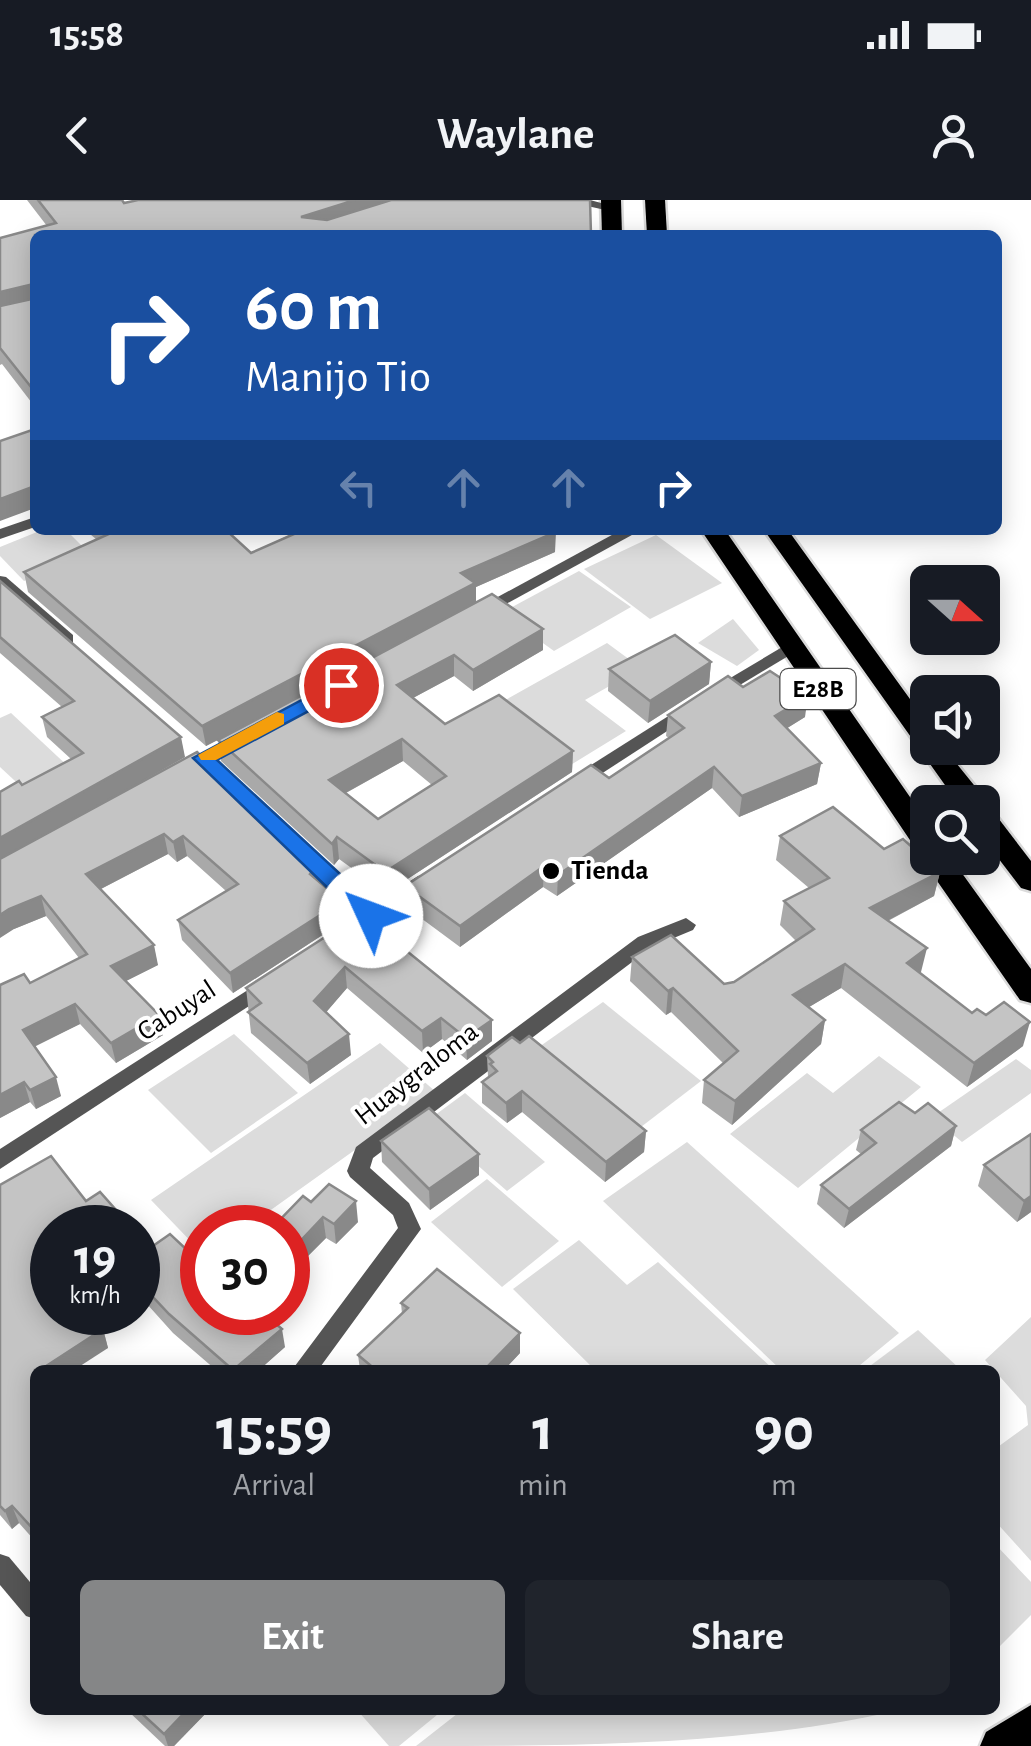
<!DOCTYPE html>
<html lang="en">
<head>
<meta charset="utf-8">
<style>
	:root { --surface:#171b24; --page:#20242c; --text:#f1f3f6; --muted:#9ea1a6; --accent:#858687 }
	body { margin:0; font-family:"Alegreya Sans",sans-serif; background:var(--page); color:var(--text); height:100vh; display:flex; flex-direction:column; font-size:38px; white-space:nowrap }
	* { box-sizing:border-box; margin:0 }
	p { font-size:32px; color:var(--muted) }
	.icon { flex:none; width:55px; height:55px; fill:none; stroke:currentColor; stroke-width:2; stroke-linecap:round; stroke-linejoin:round }
	.map { position:relative; flex:1; overflow:hidden }
	.panel { position:absolute; left:30px; top:1165px; width:970px; height:350px; display:flex; flex-direction:column; background:var(--surface); border-radius:15px; box-shadow:0 5px 25px #0003 }
	.panel>* { flex:none }
	.top-card { position:absolute; left:30px; top:30px; width:972px; height:305px; border-radius:15px; box-shadow:0 5px 25px #0003; background:#1a4fa0; color:#fff; overflow:hidden }
	.needle { width:65px; rotate:111deg }
	.buttons { position:absolute; left:910px; top:365px; display:grid; gap:20px }
	.buttons a { display:grid; place-items:center; width:90px; height:90px; border-radius:15px; background:var(--surface); box-shadow:0 5px 25px #0003; font-size:50px }
	.speed { position:absolute; left:30px; top:1005px; display:flex; gap:20px; font-size:50px; font-weight:700; text-align:center }
	.speed>* { display:grid; place-content:center; width:130px; height:130px; border-radius:50%; background:var(--surface); box-shadow:0 5px 25px #0003; line-height:1 }
	.speed small { font-size:25px; font-weight:400 }
	.speed .limit { border:15px solid #d22; background:#fff; color:#111 }
	.pin { position:absolute; display:grid; place-items:center; width:85px; height:85px; color:#fff; margin:-42px; border:5px solid #fff; border-radius:50%; box-shadow:0 2px 10px #0007 }
	.me { position:absolute; width:110px; margin:-55px; rotate:313deg; stroke-linejoin:round; filter:drop-shadow(0 0 8px #0008) }
	.turn { display:flex; align-items:center; gap:35px; height:210px; padding:0 50px; font-size:45px }
	.turn .icon { width:130px; height:130px; stroke-width:2.5 }
	.turn b { display:block; font-size:70px; line-height:85px }
	.lanes { display:flex; align-items:center; height:95px; padding:0 50px; background:#0003; justify-content:center; gap:50px; direction:ltr }
	.lanes .off { opacity:.35 }
	.eta { display:flex; justify-content:space-evenly; align-items:center; height:170px; text-align:center }
	.eta b { font-size:60px; font-weight:700; line-height:70px }
	.action { display:flex; gap:20px; margin-top:auto; padding:20px 50px }
	.action a { flex:1; height:115px; border-radius:15px; background:var(--accent); color:#fff; font-size:40px; font-weight:700; line-height:115px; text-align:center }
	.action a+a { background:var(--page); color:var(--text) }
	.status { display:flex; justify-content:space-between; align-items:center; height:70px; padding:0 50px; background:var(--surface); direction:ltr }
	.status svg { height:28px; fill:currentColor }
	header { display:flex; justify-content:space-between; align-items:center; height:130px; padding:0 50px; background:var(--surface); font-size:45px; font-weight:700 }
	.map>svg:first-child { display:block }
	.green { fill:#dcdcdc }
	.lines { fill:none; stroke-linecap:round; stroke-linejoin:round }
	.highway-casing { stroke:#dbdbdb; stroke-width:5 }
	.street { fill:#555; fill-rule:evenodd }
	.highway { fill:#000; fill-rule:evenodd }
	.wall { fill:#a9a9a9; fill-rule:evenodd }
	.shaded-wall { fill:#898989 }
	.building { fill:#c4c4c4; stroke:#898989; stroke-width:2.5; fill-rule:evenodd }
	.route { fill:#1a73e8; stroke:#114b97; stroke-width:2.5 }
	.slow { fill:#f59e0b }
	.poi-dot { fill:#000; stroke:#fff; stroke-width:4 }
	.labels { text-anchor:middle; dominant-baseline:central; stroke-width:8; stroke-linejoin:round; paint-order:stroke }
	.shield { fill:#fff; stroke:#4c4c4c; stroke-width:2.5 }
	.shield-label { font-size:25px; font-weight:bold; fill:#000 }
	.poi-label { font-size:28px; font-weight:bold; fill:#000; stroke:#fff; text-anchor:start }
	.street-label { font-size:28px; fill:#000; stroke:#fff }
</style>
</head>
<body>
<div class="status"><b>15:58</b><svg viewBox="0 0 49 12"><path d="M0 12V9h3v3zM5 12V6h3v6zM10 12V3h3v9zM15 12V0h3v12zM26 1h20v11H26zM47 4h2v5h-2z"/></svg></div>
<header><svg class="icon" aria-label="back" viewBox="0 0 24 24"><path d="M15 5l-7 7 7 7"/></svg>Waylane<svg class="icon" aria-label="person" viewBox="0 0 24 24"><circle cx="12" cy="8" r="4"/><path d="M4 21q1-7 8-7t8 7"/></svg></header>
<div class="map">
<svg width="1031" height="1546" viewBox="0 0 1031 1546">
	<rect width="100%" height="100%" fill="#fff"/>
	<g class="green">
		<polygon points="42,330 66,330 90,354 24,381 0,356 0,347"/>
		<polygon points="656,335 722,383 650,419 584,369"/>
		<polygon points="579,371 631,407 554,451 501,413"/>
		<polygon points="733,419 759,450 737,466 698,443"/>
		<polygon points="607,443 641,468 585,500 626,531 569,566 493,507"/>
		<polygon points="11,513 72,570 28,593 0,567 0,518"/>
		<polygon points="603,802 701,881 637,930 539,847"/>
		<polygon points="234,834 298,893 211,953 148,890"/>
		<polygon points="380,843 436,892 247,1027 202,1028 202,1053 151,1000"/>
		<polygon points="879,856 921,887 798,988 730,934 807,873 833,893"/>
		<polygon points="1016,859 1031,870 1031,893 962,942 932,917"/>
		<polygon points="465,893 545,962 507,991 427,921"/>
		<polygon points="687,942 899,1133 854,1170 781,1170 603,1001"/>
		<polygon points="487,979 559,1041 502,1087 431,1022"/>
		<polygon points="579,1040 627,1085 658,1062 774,1170 595,1170 513,1089"/>
		<polygon points="1031,1117 1031,1361 995,1321 995,1249 1028,1225 1026,1206 985,1160"/>
		<polygon points="918,1130 961,1170 866,1169"/>
		<polygon points="995,1344 1031,1382 1031,1415 995,1451"/>
		<polygon points="357,1510 443,1510 399,1546 389,1546"/>
		<path d="M 462,1510 L 900,1510 C 744,1546 576,1546 416,1546 Z"/>
	</g>
	<g class="lines">
		<g class="highway-casing">
			<g id="highway">
				<polygon points="601,0 621,0 622,35 602,35"/>
				<polygon points="645,0 665,0 667,35 647,35"/>
				<polygon points="701,330 725,330 928,623 928,658 951,658 1031,769 1031,803 1020,800 926,665 924,654 918,652"/>
				<polygon points="764,330 788,330 928,524 928,548 944,548 982,595 986,602 982,607 982,602 957,602"/>
				<polygon points="982,608 992,610 1031,661 1031,691 1021,688 982,637"/>
				<polygon points="1031,1505 1031,1546 980,1546 986,1532"/>
			</g>
		</g>
		<g class="street">
			<polygon points="560,0 590,0 616,7 610,11"/>
			<polygon points="35,317 35,327 0,339 0,329"/>
			<polygon points="621,330 641,330 486,415 474,415 472,411"/>
			<polygon points="0,376 6,377 73,435 73,443 61,443 0,390"/>
			<polygon points="789,443 795,444 795,452 720,497 714,499 705,493"/>
			<polygon points="689,503 695,505 698,509 695,513 581,587 569,587 566,583 569,579"/>
			<polygon points="243,531 252,537 249,541 186,575 174,575 171,571"/>
			<polygon points="300,642 307,644 372,706 418,676 425,674 435,681 345,740 335,733 358,715 293,654 291,649"/>
			<polygon points="686,718 696,725 693,730 652,747 373,958 370,968 409,1003 421,1029 318,1170 292,1170 398,1028 393,1015 350,977 347,971 356,947 638,737"/>
			<polygon points="271,775 281,782 278,787 0,969 0,949"/>
			<polygon points="0,1354 9,1357 35,1388 35,1419 26,1416 0,1385"/>
		</g>
		<use href="#highway" class="highway"/>
	</g>
	<g class="wall">
		<polygon points="27,0 122,0 35,35 35,207 2,164 0,165 0,38 47,26"/>
		<path d="M 85,330 L 226,330 L 251,353 L 300,330 L 553,330 L 555,352 L 476,387 L 476,402 L 543,450 L 473,491 L 454,476 L 413,498 L 445,524 L 573,551 L 572,572 L 386,693 L 339,659 L 334,665 L 221,561 L 218,540 L 206,546 L 28,392 L 24,372 L 96,339 ZM 403,561 L 432,585 L 378,619 L 346,593 Z"/>
		<polygon points="0,381 185,557 91,610 317,665 319,682 342,701 344,721 233,793 182,740 178,720 226,691 187,656 177,662 168,654 101,689 158,765 126,781 163,835 116,863 80,824 34,846 61,896 36,909 30,902 0,918 0,785 30,783 79,758 46,716 14,729 22,585 71,559 47,537 42,517 62,507 0,453"/>
		<polygon points="711,462 709,484 648,523 608,491 609,469"/>
		<polygon points="743,487 805,517 787,528 821,563 817,584 739,617 712,588 557,696 543,687 460,747 406,707 405,686 609,578 669,538 666,536 668,515"/>
		<polygon points="780,636 884,649 940,672 934,696 888,721 921,772 920,773 972,813 1023,846 967,887 841,788 809,807 825,820 821,844 732,925 702,903 704,880 723,863 671,812 666,815 630,781 632,757 724,784 734,782 796,741 780,725 784,701 809,688 776,660"/>
		<polygon points="361,714 492,820 492,841 467,860 442,839 423,853 347,788 326,812 351,855 310,884 251,833 246,788"/>
		<polygon points="487,856 646,931 644,952 605,982 522,912 507,923 482,903 482,882 488,877"/>
		<polygon points="915,913 956,926 951,946 844,1028 817,1004 821,985 861,954 856,950 861,930"/>
		<polygon points="1031,934 1031,1012 1017,1022 978,986 984,965"/>
		<polygon points="381,941 479,954 479,975 430,1010 382,962"/>
		<polygon points="0,985 52,1112 103,1129 108,1148 35,1170 35,1341 19,1323 12,1329 0,1315"/>
		<polygon points="311,1002 358,1022 336,1044 326,1038 290,1074 288,1072 288,1028"/>
		<polygon points="138,1034 150,1048 285,1147 259,1170 216,1170 173,1133 138,1094"/>
		<polygon points="401,1103 520,1133 520,1153 504,1170 360,1170 358,1155 402,1114"/>
		<polygon points="127,1510 209,1510 174,1546 165,1546"/>
	</g>
	<g class="shaded-wall">
		<polygon points="355,0 416,0 304,35 301,17"/>
		<polygon points="34,84 35,104 0,112 0,92"/>
		<polygon points="35,286 35,308 0,321 0,299"/>
		<polygon points="556,332 555,352 476,387 476,403 206,546 202,526 461,373"/>
		<polygon points="543,429 543,450 473,491 473,470"/>
		<polygon points="454,455 454,476 398,506 397,485"/>
		<polygon points="711,462 709,484 648,523 650,501"/>
		<polygon points="808,496 805,517 773,537 775,516"/>
		<polygon points="181,537 185,557 0,661 0,638"/>
		<polygon points="402,539 403,561 331,601 329,580"/>
		<polygon points="573,551 572,572 386,693 385,672"/>
		<polygon points="821,563 817,584 739,617 742,596"/>
		<polygon points="714,567 712,588 557,696 558,675"/>
		<polygon points="164,634 168,654 91,694 86,674"/>
		<polygon points="183,636 187,656 177,662 173,642"/>
		<polygon points="337,637 339,659 334,665 332,644"/>
		<polygon points="317,665 319,685 310,674"/>
		<polygon points="544,666 543,687 460,747 460,726"/>
		<polygon points="940,672 934,696 866,732 870,708"/>
		<polygon points="41,696 46,716 14,729 0,738 0,715 9,709"/>
		<polygon points="342,701 344,721 233,793 230,773"/>
		<polygon points="154,745 158,765 116,786 111,766"/>
		<polygon points="927,748 921,772 902,787 907,763"/>
		<polygon points="845,764 841,788 789,819 793,795"/>
		<polygon points="345,767 347,788 317,823 314,801"/>
		<polygon points="673,788 671,812 666,815 668,791"/>
		<polygon points="75,804 80,824 28,850 23,830"/>
		<polygon points="159,815 163,835 116,863 111,843"/>
		<polygon points="441,818 442,839 423,853 422,831"/>
		<polygon points="492,820 492,841 467,860 466,838"/>
		<polygon points="825,820 821,844 732,925 735,901"/>
		<polygon points="1030,822 1023,846 967,887 974,863"/>
		<polygon points="349,834 351,855 310,884 307,863"/>
		<polygon points="56,877 61,896 36,909 30,890"/>
		<polygon points="24,882 30,902 0,918 0,895"/>
		<polygon points="522,891 522,912 507,923 506,903"/>
		<polygon points="956,926 951,946 844,1028 849,1009"/>
		<polygon points="646,931 644,952 605,982 606,962"/>
		<polygon points="479,954 479,975 430,1010 429,989"/>
		<polygon points="1031,996 1031,1012 1017,1022 1024,1001"/>
		<polygon points="356,1001 358,1022 336,1044 334,1024"/>
		<polygon points="323,1017 326,1038 290,1074 288,1054"/>
		<polygon points="103,1129 108,1148 74,1170 40,1170"/>
		<polygon points="282,1129 285,1147 259,1170 235,1170"/>
		<polygon points="520,1133 520,1153 504,1170 484,1170"/>
		<polygon points="12,1306 19,1323 12,1329 5,1311"/>
		<polygon points="187,1510 209,1510 174,1546 168,1546 164,1534"/>
	</g>
	<g class="building">
		<polygon points="38,0 122,0 124,3 138,0 355,0 301,17 327,20 391,0 590,0 591,35 35,35 35,192 0,148 0,106 32,99 34,84 0,92 0,38 56,23"/>
		<polygon points="35,229 35,286 0,299 0,241"/>
		<polygon points="104,330 226,330 251,353 303,330 553,330 556,332 461,373 475,383 202,526 24,372 109,334"/>
		<polygon points="0,381 181,537 0,638 0,592 19,581 22,585 83,553 42,517 74,501 0,437"/>
		<path d="M 492,394 L 543,429 L 473,470 L 454,455 L 397,485 L 445,524 L 499,495 L 573,551 L 385,672 L 337,637 L 332,644 L 218,540 ZM 402,539 L 446,576 L 378,619 L 329,580 Z"/>
		<polygon points="675,435 711,462 650,501 609,469"/>
		<polygon points="770,471 808,496 775,516 821,563 742,596 714,567 558,675 544,666 460,726 405,686 591,565 609,578 684,528 668,515 728,476 743,487"/>
		<polygon points="197,552 317,665 310,674 342,701 230,773 178,720 238,684 183,636 173,642 164,634 86,674 154,745 111,766 159,815 111,843 75,804 23,830 56,877 30,890 24,882 0,895 0,785 24,774 30,783 87,754 41,696 9,709 0,715 0,659"/>
		<polygon points="833,607 884,649 903,639 940,672 870,708 927,748 907,763 972,813 977,809 986,815 1004,802 1030,822 974,863 845,764 793,795 825,820 735,901 704,880 738,851 673,788 668,791 632,757 671,735 724,784 734,782 814,729 784,701 829,678 780,636"/>
		<polygon points="361,714 492,820 466,838 441,818 422,831 345,767 314,801 349,834 307,863 248,812 261,803 246,788"/>
		<polygon points="529,836 646,931 606,962 522,891 506,903 482,882 497,871 490,864 493,862 487,856 512,837 520,843"/>
		<polygon points="899,902 915,913 928,903 956,926 849,1009 821,985 876,943 861,930"/>
		<polygon points="429,908 479,954 429,989 381,941"/>
		<polygon points="1031,934 1031,996 1024,1001 984,965"/>
		<polygon points="51,956 86,1001 100,992 132,1028 52,1028 52,1112 89,1112 103,1129 40,1170 35,1170 35,1331 12,1306 5,1311 0,1306 0,985"/>
		<polygon points="329,984 356,1001 334,1024 323,1017 288,1054 288,1028 272,1028 303,996 311,1002"/>
		<polygon points="138,1034 150,1048 170,1034 202,1064 202,1112 262,1112 282,1129 233,1170 169,1114 138,1081"/>
		<polygon points="437,1069 520,1133 484,1170 376,1170 358,1155 408,1108 401,1103"/>
		<polygon points="138,1510 187,1510 164,1534"/>
	</g>
	<polygon class="route" points="341,479 348,481 348,490 217,560 379,710 382,716 371,724 363,722 193,558"/>
	<polygon class="slow" points="277,512 284,514 284,524 216,560 201,560 198,555"/>
	<circle class="poi-dot" cx="551" cy="671" r="10"/>
	<g class="labels">
		<rect class="shield" x="780.5" y="469" width="75" height="40" rx="8"/>
		<g class="shield-label">
			<text x="818" y="489">E28B</text>
		</g>
		<g class="poi-label">
			<text x="571" y="671">Tienda</text>
		</g>
		<g class="street-label">
			<text transform="translate(177 811) rotate(-33)">Cabuyal</text>
			<text transform="translate(417 874) rotate(-38)">Huaygraloma</text>
		</g>
	</g>
</svg>
<div class="buttons">
<a><svg class="needle" viewBox="-14 -14 28 28"><path d="M0-13l5 13h-10z" fill="#e53935"/><path d="M0 13l5-13h-10z" fill="#9ea1a6"/></svg></a>
<a><svg class="icon" aria-label="sound" viewBox="0 0 24 24"><path d="M4 9h4l5-4v14l-5-4H4zM17 9q2 3 0 6"/></svg></a>
<a><svg class="icon" aria-label="search" viewBox="0 0 24 24"><circle cx="10" cy="10" r="6"/><path d="M15 15l6 6"/></svg></a>
</div>
<div class="speed"><div>19<small>km/h</small></div><div class="limit">30</div></div>
<div class="pin" style="left:341px;top:485px;background:#d93025"><svg class="icon" aria-label="arrive" viewBox="0 0 24 24"><path d="M6 21V4h12l-3 4 3 4H6"/></svg></div>
<svg class="me" style="left:371px;top:716px" viewBox="-20 -20 40 40"><circle r="19" fill="#fff"/><path d="M0-13L10 11 0 6-10 11z" fill="#1a73e8"/></svg>
<div class="top-card">
<div class="turn"><svg class="icon" aria-label="right" viewBox="0 0 24 24"><path d="M7 20v-9h11M14 6l5 5-5 5"/></svg><div><b>60 m</b>Manijo Tio</div></div>
<div class="lanes"><svg class="icon off" aria-label="left" viewBox="0 0 24 24"><path d="M17 20v-9H6M10 6l-5 5 5 5"/></svg><svg class="icon off" aria-label="ahead" viewBox="0 0 24 24"><path d="M12 20V5M6 11l6-6 6 6"/></svg><svg class="icon off" aria-label="ahead" viewBox="0 0 24 24"><path d="M12 20V5M6 11l6-6 6 6"/></svg><svg class="icon" aria-label="right" viewBox="0 0 24 24"><path d="M7 20v-9h11M14 6l5 5-5 5"/></svg></div>
</div>
<section class="panel">
<div class="eta">
<div><b>15:59</b><p>Arrival</p></div>
<div><b>1</b><p>min</p></div>
<div><b>90</b><p>m</p></div>
</div>
<div class="action"><a>Exit</a><a>Share</a></div>
</section>
</div>
</body>
</html>
